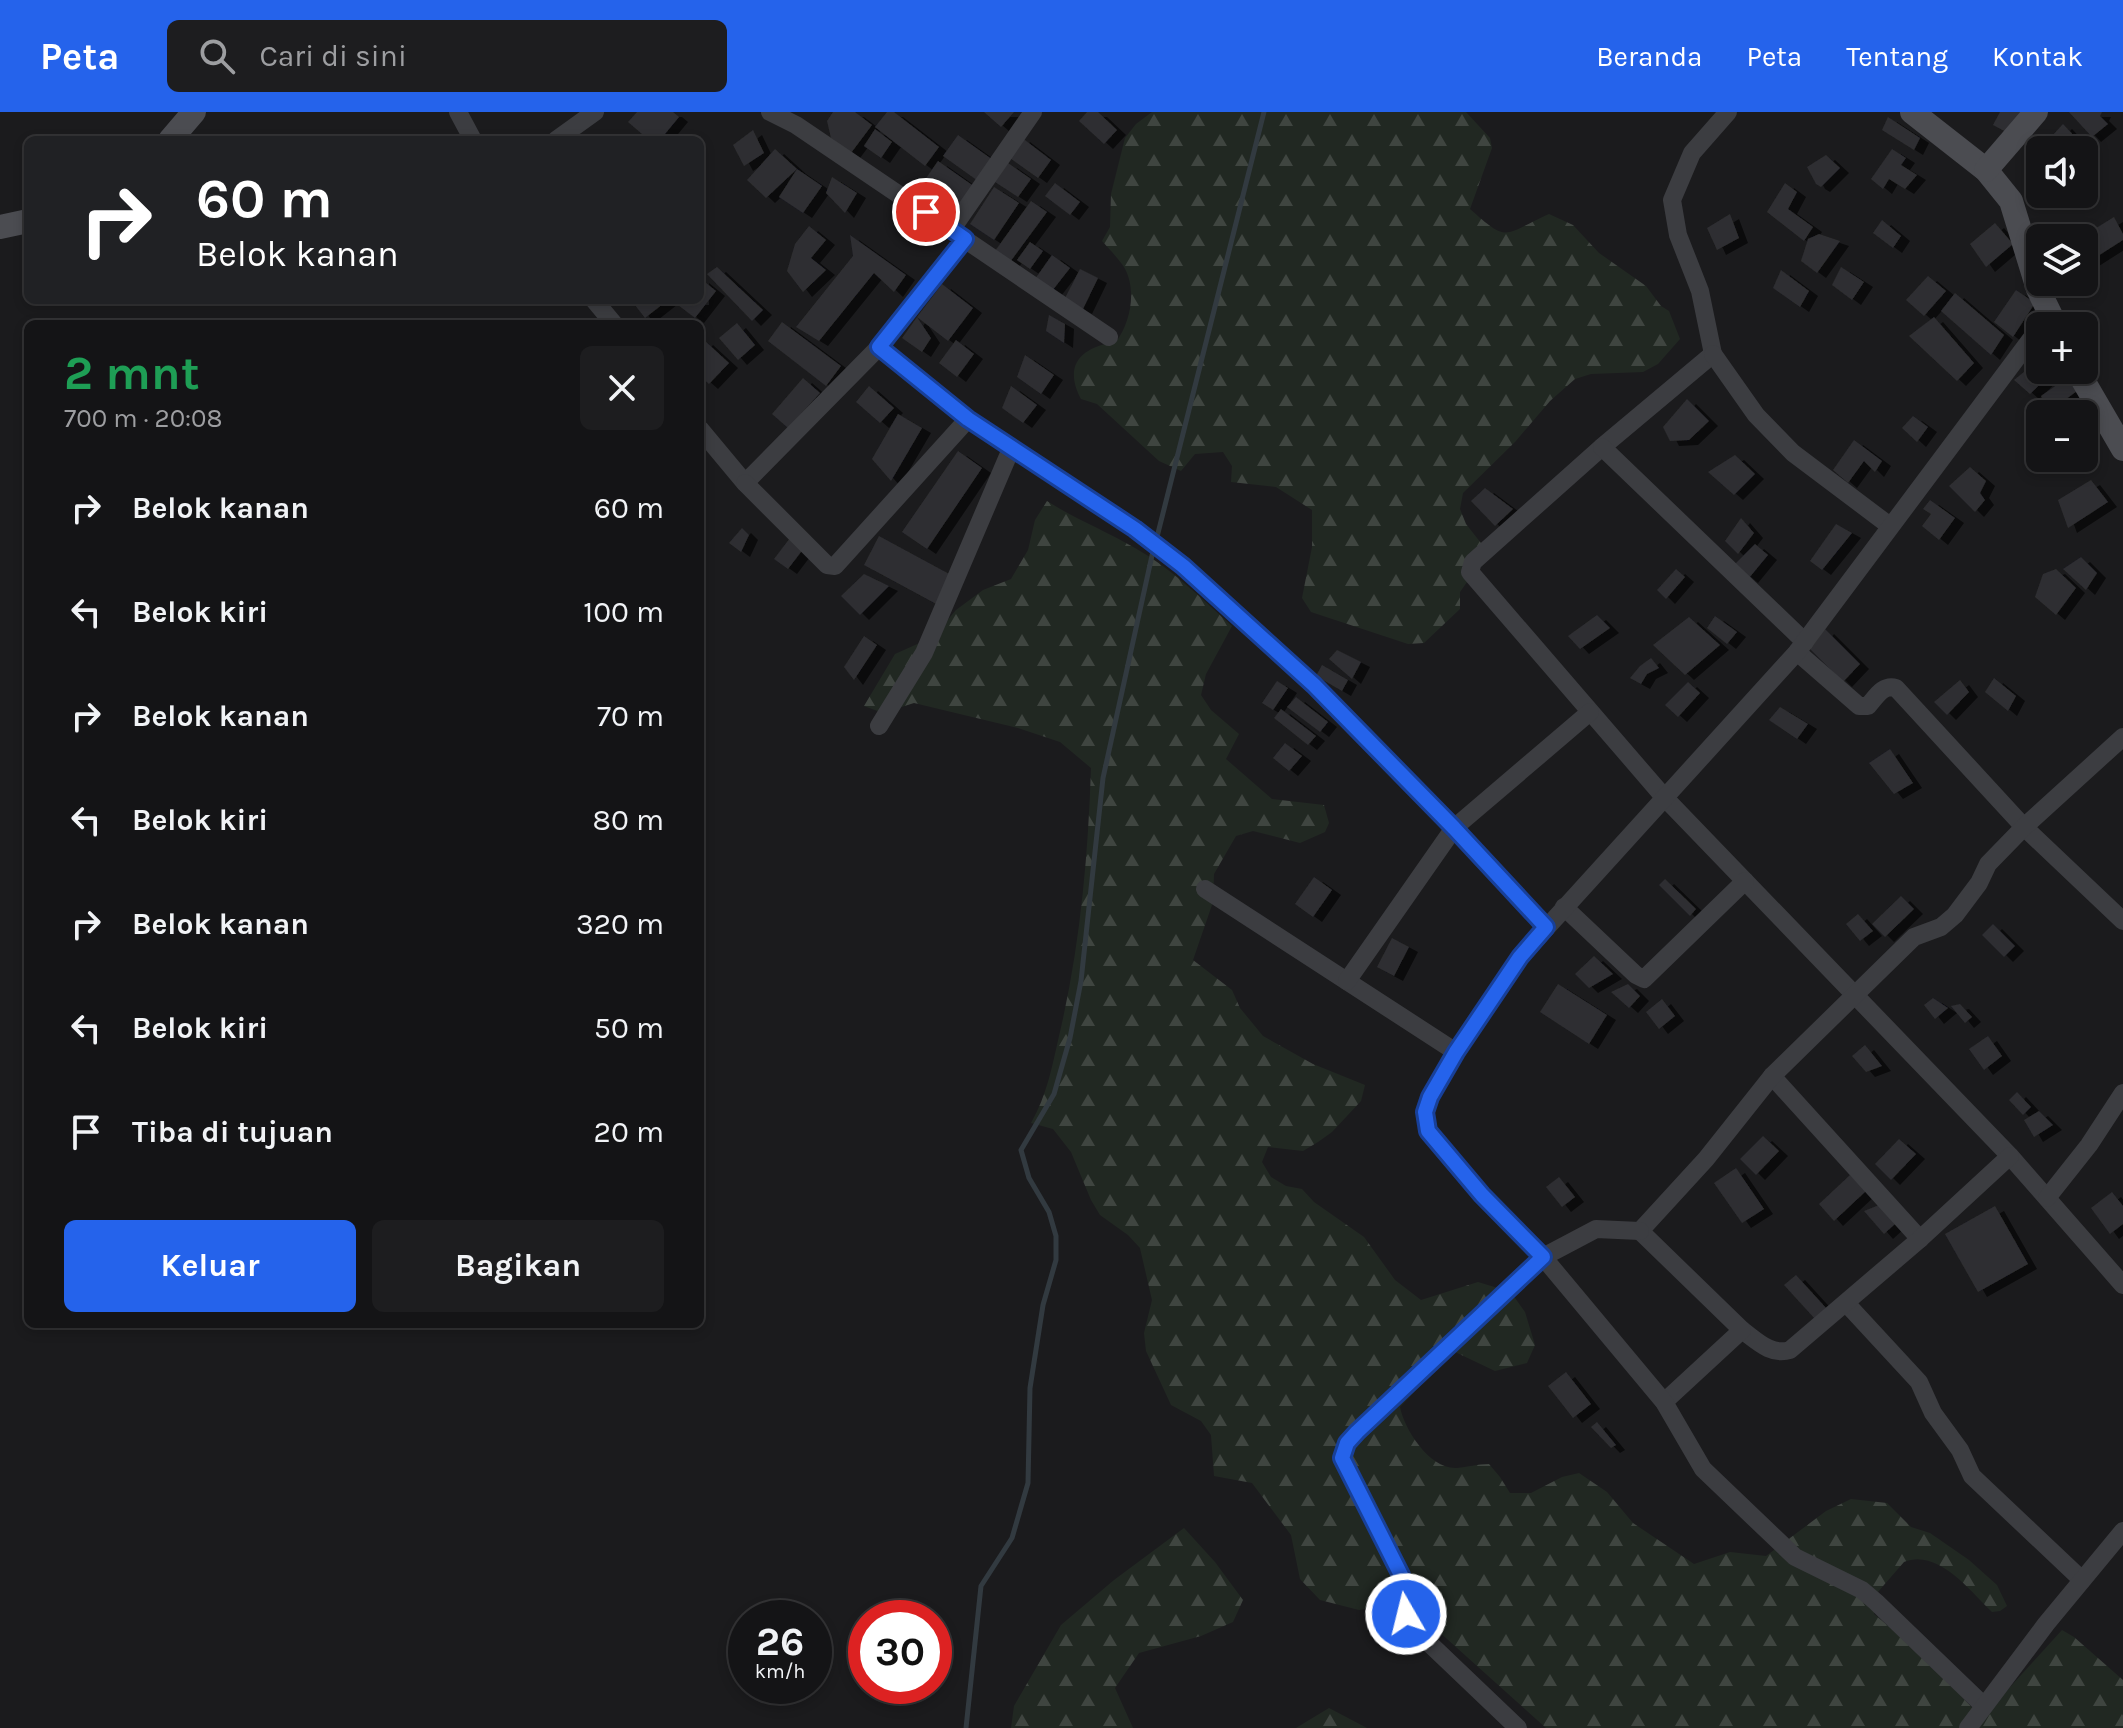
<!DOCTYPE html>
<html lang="id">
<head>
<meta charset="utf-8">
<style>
	:root { --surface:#141416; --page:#1d1d1f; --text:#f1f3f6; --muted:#9d9ea1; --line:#333335; --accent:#2563eb }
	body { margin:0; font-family:Karla,sans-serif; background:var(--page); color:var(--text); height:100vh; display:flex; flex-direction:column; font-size:30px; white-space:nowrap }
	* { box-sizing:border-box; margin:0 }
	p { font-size:26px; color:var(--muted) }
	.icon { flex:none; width:44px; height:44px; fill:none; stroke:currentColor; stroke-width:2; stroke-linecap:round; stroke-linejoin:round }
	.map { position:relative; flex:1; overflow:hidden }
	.panel { position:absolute; left:24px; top:208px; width:680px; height:1008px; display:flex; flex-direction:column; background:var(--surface); border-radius:12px; box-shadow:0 4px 12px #0003,0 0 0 2px var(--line) }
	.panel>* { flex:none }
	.banner { position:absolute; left:24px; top:24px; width:680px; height:168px; border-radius:12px; box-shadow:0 4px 12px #0003,0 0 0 2px var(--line); background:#202124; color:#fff; overflow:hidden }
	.tools { position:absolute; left:2026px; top:24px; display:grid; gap:16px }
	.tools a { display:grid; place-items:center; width:72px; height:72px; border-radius:12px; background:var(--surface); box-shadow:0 4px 12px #0003,0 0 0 2px var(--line); font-size:40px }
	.speed { position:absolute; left:728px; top:1488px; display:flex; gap:16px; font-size:40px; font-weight:700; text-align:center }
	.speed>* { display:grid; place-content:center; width:104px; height:104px; border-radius:50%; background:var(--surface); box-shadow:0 4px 12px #0003,0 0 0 2px var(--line); line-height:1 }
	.speed small { font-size:20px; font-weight:400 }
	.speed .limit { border:12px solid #d22; background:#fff; color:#111 }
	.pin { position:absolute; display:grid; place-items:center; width:68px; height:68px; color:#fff; margin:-34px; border:4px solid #fff; border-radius:50%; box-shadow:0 2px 8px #0007 }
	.me { position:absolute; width:88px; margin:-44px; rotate:352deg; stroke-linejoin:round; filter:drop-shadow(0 0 6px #0008) }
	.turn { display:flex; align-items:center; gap:28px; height:168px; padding:0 40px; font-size:36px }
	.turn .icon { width:104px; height:104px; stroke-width:2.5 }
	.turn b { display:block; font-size:56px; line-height:68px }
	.round { display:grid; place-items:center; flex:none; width:84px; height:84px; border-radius:12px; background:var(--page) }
	.headline { display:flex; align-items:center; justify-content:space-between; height:136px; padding:0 40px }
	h1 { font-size:48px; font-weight:700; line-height:60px; color:#1e9e55 }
	.action { display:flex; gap:16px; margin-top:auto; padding:16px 40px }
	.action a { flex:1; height:92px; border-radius:12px; background:var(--accent); color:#fff; font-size:32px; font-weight:700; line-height:92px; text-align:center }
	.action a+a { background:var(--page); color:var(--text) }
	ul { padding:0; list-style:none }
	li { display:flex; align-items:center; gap:24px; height:104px; padding:0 40px }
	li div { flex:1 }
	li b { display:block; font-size:30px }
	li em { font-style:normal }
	header { display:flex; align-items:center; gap:48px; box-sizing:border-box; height:112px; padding:0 40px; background:var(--accent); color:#fff }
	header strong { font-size:38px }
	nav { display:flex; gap:44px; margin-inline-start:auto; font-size:28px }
	.search { width:560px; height:72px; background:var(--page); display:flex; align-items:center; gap:20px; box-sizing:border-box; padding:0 28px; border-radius:12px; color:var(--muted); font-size:30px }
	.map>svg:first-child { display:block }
	.forest { fill:url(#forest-firs) }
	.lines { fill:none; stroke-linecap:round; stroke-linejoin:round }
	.stream { stroke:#323a40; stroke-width:5 }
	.building { fill:#2e2e31; filter:url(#shadow) }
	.street { stroke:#3c3d41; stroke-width:18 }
	.secondary { stroke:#4b4c51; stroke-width:24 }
	.route-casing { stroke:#184099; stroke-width:20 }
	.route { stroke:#2563eb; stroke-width:14 }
</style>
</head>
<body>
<header>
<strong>Peta</strong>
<div class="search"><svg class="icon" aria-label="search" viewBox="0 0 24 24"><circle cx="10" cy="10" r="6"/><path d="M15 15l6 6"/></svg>Cari di sini</div>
<nav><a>Beranda</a><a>Peta</a><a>Tentang</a><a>Kontak</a></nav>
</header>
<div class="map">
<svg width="2123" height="1616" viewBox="0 0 2123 1616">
	<defs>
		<pattern id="forest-firs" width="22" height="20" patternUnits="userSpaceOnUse" patternTransform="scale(2)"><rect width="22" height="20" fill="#212822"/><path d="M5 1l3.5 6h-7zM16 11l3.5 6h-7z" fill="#3f4540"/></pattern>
		<filter id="shadow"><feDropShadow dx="9" dy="5" stdDeviation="0" flood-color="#0009"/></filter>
	</defs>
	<rect width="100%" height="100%" fill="#1b1b1d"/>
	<g class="forest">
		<path d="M 1152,0 L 1466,0 L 1490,26 L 1492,36 L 1470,97 C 1509,132 1503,123 1549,102 L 1573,113 L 1599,141 L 1646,174 L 1661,194 L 1669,199 L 1680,227 L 1658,252 L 1643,260 L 1591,262 L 1575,267 L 1550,289 L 1515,330 L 1463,381 L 1460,397 L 1466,412 L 1488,440 L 1460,480 L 1460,497 L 1424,531 L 1408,532 L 1311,500 L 1302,486 L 1312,435 L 1312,398 L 1276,375 L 1231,370 L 1232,354 L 1223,340 L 1195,342 L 1181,359 L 1159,349 L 1097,292 L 1081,287 C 1063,253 1081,235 1116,230 C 1131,210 1137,177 1124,155 C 1118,146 1109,137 1102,129 L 1110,115 L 1111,82 L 1125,26 L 1136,12 Z"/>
		<path d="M 1047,389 C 1075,407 1106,419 1135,436 C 1171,456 1202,487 1232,514 L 1206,562 L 1201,583 L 1211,598 L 1239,622 L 1226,647 L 1272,687 L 1324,693 L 1329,711 L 1325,720 L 1300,731 L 1253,719 L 1236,724 L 1214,762 L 1213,790 L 1193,848 L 1232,878 L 1240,896 L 1263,924 L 1313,952 L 1365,973 L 1361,989 L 1332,1020 L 1318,1030 L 1303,1039 L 1268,1035 L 1262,1050 L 1271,1065 L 1286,1074 L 1302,1077 L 1314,1090 L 1364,1125 L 1395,1168 L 1421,1188 L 1478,1170 L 1501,1177 L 1515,1186 L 1525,1200 L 1535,1233 L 1527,1251 L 1495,1259 L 1453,1239 L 1400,1295 C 1404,1317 1430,1358 1457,1356 C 1468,1355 1477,1352 1489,1352 L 1500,1365 L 1510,1381 L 1531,1381 L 1562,1365 L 1579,1361 L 1607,1380 L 1633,1411 L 1694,1452 L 1730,1440 L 1766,1444 L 1826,1399 L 1851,1387 L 1887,1391 L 1911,1415 L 1930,1421 L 1969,1448 L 1997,1473 L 2007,1494 L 2000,1499 L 1992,1500 C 1971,1480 1938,1436 1904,1450 L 1877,1481 L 1874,1502 L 1918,1539 L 1982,1606 L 2062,1518 L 2074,1525 L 2123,1568 L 2123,1616 L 1546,1616 L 1427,1509 L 1396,1492 L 1359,1498 L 1320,1488 L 1300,1467 L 1291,1423 L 1252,1371 L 1214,1364 L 1211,1323 L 1201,1309 L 1171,1293 L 1146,1239 L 1144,1221 L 1152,1188 L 1140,1136 L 1128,1123 L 1100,1103 L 1091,1088 L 1071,1040 L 1053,1017 L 1031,1011 C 1047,983 1052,955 1059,924 C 1080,836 1088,746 1091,656 L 1060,630 L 1018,616 L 914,591 L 883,601 L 864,594 L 895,542 L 933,525 L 956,498 L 983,478 L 1011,467 L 1028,438 L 1035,408 Z"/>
		<polygon points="1184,1416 1215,1450 1243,1488 1233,1510 1201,1524 1139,1541 1115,1576 1133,1616 1011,1616 1014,1594 1061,1513 1114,1468"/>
		<polygon points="1329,1596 1367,1616 1296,1616"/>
	</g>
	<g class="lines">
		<g class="stream">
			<polyline points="1156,429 1264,0"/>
			<polyline points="966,1616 981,1474 1012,1426 1028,1371 1030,1276 1043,1193 1056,1148 1056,1124 1049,1100 1029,1066 1021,1038 1054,982 1070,926 1081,869 1103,666 1153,439"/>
		</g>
	</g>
	<g class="building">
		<polygon points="637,0 673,0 679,5 660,28 649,28 628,10"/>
		<polygon points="833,0 855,0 872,13 851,41 831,26 827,9"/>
		<polygon points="887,0 894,0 939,35 925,54 875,15"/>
		<polygon points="984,0 1014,0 1001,15"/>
		<polygon points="1087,0 1098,0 1117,18 1104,32 1079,9"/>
		<polygon points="2000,0 2023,0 2008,21 1993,13"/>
		<polygon points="2069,0 2102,0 2100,4 2108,12 2092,25"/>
		<polygon points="1888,5 1920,26 1914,38 1882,18"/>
		<polygon points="2063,12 2078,28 2068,38 2039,38"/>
		<polygon points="875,17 892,30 881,46 864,34"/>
		<polygon points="753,18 764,41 744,54 733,33"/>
		<polygon points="958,23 993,48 978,69 943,44"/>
		<polygon points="1021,25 1051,48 1038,66 1007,44"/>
		<polygon points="775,37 797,57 766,86 747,68"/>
		<polygon points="1892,37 1906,46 1901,53 1917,63 1905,77 1889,67 1883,77 1871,67"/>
		<polygon points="1826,43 1840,56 1821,75 1816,72 1807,55"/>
		<polygon points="938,49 975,75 960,98 922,72"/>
		<polygon points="1008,51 1031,67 1018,85 995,70"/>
		<polygon points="797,57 822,74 803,101 779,85"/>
		<polygon points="832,65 857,81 845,101 826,81"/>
		<polygon points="1055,71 1080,90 1070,103 1045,84"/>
		<polygon points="1785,71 1797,80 1788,97 1813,115 1804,129 1767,100"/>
		<polygon points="994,75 1019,91 994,128 970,112"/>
		<polygon points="1031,89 1047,100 1010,150 995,139"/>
		<polygon points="1730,102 1739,126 1717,138 1707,116"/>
		<polygon points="2114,105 2123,122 2123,128 2090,149 2084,139 2084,126 2080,126"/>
		<polygon points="1882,108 1901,124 1893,136 1873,121"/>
		<polygon points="1995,111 2013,132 1986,155 1970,132"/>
		<polygon points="809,114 826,128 811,146 826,158 803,180 787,159 795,132"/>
		<polygon points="1819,122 1840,129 1817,161 1801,149 1808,127"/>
		<polygon points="850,123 906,163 894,180 874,161 819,229 796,215 853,144"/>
		<polygon points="1030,130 1043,139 1030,157 1017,148"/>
		<polygon points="1052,143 1070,156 1052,179 1035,167"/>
		<polygon points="717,155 763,198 752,209 707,162"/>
		<polygon points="1841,155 1864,170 1852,188 1832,173"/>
		<polygon points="1080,157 1098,166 1083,197 1064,188"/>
		<polygon points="1781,158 1809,179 1800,195 1773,176"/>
		<polygon points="1928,164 1946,179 1924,204 1906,188"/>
		<polygon points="700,166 716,179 695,206 678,193 679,188 700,188"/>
		<polygon points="942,172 973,196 948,229 917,205 931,226 922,240 902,226 917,205"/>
		<polygon points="2016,178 2035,191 2013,225 1994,210"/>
		<polygon points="1955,181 2004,223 1991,243 1941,199"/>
		<polygon points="631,188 668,188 645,206"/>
		<polygon points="1049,203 1065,212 1064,231 1046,219"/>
		<polygon points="1934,205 1974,251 1957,269 1909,224"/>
		<polygon points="782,210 841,254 826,274 768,229"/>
		<polygon points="737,211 755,233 738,248 719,226"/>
		<polygon points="704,228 729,251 709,272 700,264 700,233"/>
		<polygon points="956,228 974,242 957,265 939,251"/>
		<polygon points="1025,243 1054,263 1041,282 1017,265"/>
		<polygon points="2040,247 2040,258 2055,258 2030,282 2014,268"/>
		<polygon points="2068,265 2077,279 2050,299 2041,284"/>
		<polygon points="803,266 820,281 788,316 772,302"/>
		<polygon points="869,274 894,296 880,311 856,290"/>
		<polygon points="1011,274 1037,293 1023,311 1002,296"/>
		<polygon points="1687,287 1709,309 1689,328 1670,329 1663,315"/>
		<polygon points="898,302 922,316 891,369 872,347"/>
		<polygon points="1913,304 1928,315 1917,330 1902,316"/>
		<polygon points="1854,328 1882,349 1875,360 1864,349 1848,371 1833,358"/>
		<polygon points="958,339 982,356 927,437 902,420"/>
		<polygon points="1735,343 1755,362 1734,383 1708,360"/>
		<polygon points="1970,355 1986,369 1980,381 1985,388 1975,400 1949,374"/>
		<polygon points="2091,368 2108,390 2068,416 2058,388"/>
		<polygon points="1485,376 1513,397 1495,414 1471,389"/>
		<polygon points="1930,388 1955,406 1939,428 1922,414 1931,402 1923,397"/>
		<polygon points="1741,406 1754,421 1738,442 1725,429"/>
		<polygon points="1836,412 1852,421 1822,458 1810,449"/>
		<polygon points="742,416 749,423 741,440 729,431"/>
		<polygon points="879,424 953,464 938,493 864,453"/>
		<polygon points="790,426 804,436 788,457 774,447"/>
		<polygon points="1755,432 1768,443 1749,466 1734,453"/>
		<polygon points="2081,445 2097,461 2086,478 2063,457"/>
		<polygon points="1676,457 1685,465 1666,487 1657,478"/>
		<polygon points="2056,457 2076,476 2056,503 2035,485 2043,462"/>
		<polygon points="864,462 889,474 860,503 841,484"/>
		<polygon points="1597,503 1610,516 1580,537 1568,524"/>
		<polygon points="1715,504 1737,520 1727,532 1707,516"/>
		<polygon points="1689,505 1720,533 1685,563 1653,533"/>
		<polygon points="1825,517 1860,552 1843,570 1810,537"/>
		<polygon points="864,524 877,533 854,568 844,555"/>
		<polygon points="1337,538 1361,550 1352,567 1329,547"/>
		<polygon points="1651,546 1659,556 1647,562 1641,572 1630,566 1640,554"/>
		<polygon points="1322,553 1348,568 1342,579 1316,564"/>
		<polygon points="1994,566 2016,584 2008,599 1985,580"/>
		<polygon points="1960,568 1969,580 1947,603 1934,590"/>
		<polygon points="1277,569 1288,576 1273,598 1262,591"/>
		<polygon points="1688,570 1700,581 1678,605 1665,593"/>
		<polygon points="1296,585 1328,610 1320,620 1287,595"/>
		<polygon points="1780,595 1808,612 1797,627 1769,608"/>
		<polygon points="1281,597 1316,624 1308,633 1274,606"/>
		<polygon points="1285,631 1302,644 1289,659 1273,646"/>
		<polygon points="1890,637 1913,671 1894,682 1869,651"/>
		<polygon points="1314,765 1332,778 1313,805 1295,792"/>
		<polygon points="1665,767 1696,797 1690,804 1659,773"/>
		<polygon points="1901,784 1914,797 1885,825 1872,812"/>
		<polygon points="1858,802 1873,819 1860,829 1846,812"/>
		<polygon points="1993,812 2015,834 2004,845 1982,823"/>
		<polygon points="1392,826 1409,835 1394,864 1377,855"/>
		<polygon points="1594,844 1613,862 1589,876 1575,862"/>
		<polygon points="1558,872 1607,903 1589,932 1540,900"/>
		<polygon points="1628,872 1640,884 1629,896 1611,880"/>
		<polygon points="1933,886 1948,896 1935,907 1924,893"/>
		<polygon points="1662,887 1675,904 1659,917 1646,900"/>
		<polygon points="1960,892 1972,905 1965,911 1951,894"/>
		<polygon points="1988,924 2002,944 1984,958 1969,937"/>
		<polygon points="1865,933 1882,954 1866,960 1852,944"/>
		<polygon points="2017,980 2031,995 2023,1003 2009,988"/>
		<polygon points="2039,999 2053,1013 2034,1025 2024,1008"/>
		<polygon points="1763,1024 1779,1039 1756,1063 1740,1047"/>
		<polygon points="1899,1027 1916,1042 1891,1068 1875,1052"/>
		<polygon points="1736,1056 1764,1097 1742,1111 1714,1071"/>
		<polygon points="1850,1063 1866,1079 1834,1109 1819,1092"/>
		<polygon points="1559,1065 1575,1085 1562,1095 1546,1075"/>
		<polygon points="2112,1080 2123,1094 2123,1112 2110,1122 2091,1096"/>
		<polygon points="1879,1093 1895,1112 1884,1122 1864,1099"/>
		<polygon points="1995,1094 2028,1152 1978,1180 1945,1122"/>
		<polygon points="1796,1163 1827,1197 1815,1207 1784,1173"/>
		<polygon points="1566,1260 1591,1292 1573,1306 1548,1274"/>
		<polygon points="1597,1310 1616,1333 1611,1336 1591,1315"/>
	</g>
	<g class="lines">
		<g class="street">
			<polyline points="458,0 473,28"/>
			<polyline points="770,0 796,13 1109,225"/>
			<polyline points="1728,0 1692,41 1672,88 1678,123 1700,179 1713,242 1602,335 1473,450 1470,460 1664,685 2010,1044 2123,1173"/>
			<polyline points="556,28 595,0"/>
			<polyline points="952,117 1033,0"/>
			<polyline points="594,188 614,212"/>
			<polyline points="879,235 968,307 1135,417 1183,454 1314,573 1454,716 1546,815"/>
			<polyline points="1713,242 1756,303 1793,341 1890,414"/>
			<polyline points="700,317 745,371 879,235 965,127"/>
			<polyline points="1602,335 1805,530"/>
			<polyline points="745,371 827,453 835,454 968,307"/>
			<path d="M 1797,540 L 1859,594 L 1868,594 C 1876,585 1883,572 1896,576 L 2024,715 L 2123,809"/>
			<polyline points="879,614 924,541 1011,337"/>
			<polyline points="1205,777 1456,940"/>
			<polyline points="1564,795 1636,863 1644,867 1745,769"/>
			<polyline points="1347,869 1454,716 1590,600"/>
			<polyline points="1772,964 1920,1127"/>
			<polyline points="2047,1086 2089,1033 2123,981"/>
			<polyline points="1846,1191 1919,1270 1933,1301 1960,1338 1972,1364 2082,1468"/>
			<path d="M 1742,1218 C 1757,1229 1771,1244 1790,1238 L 1920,1127 L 2010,1044"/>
			<polyline points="1664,1290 1742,1218 1640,1119 1706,1047 1772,964 1914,825 1941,815 1955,803 1979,771 1988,752 2024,715 2123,625"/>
			<polyline points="1983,1593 1876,1490 1862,1478 1795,1445 1703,1357 1664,1290 1543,1145 1482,1083 1428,1019 1425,1000 1430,985 1456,940 1520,845 1797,540 2040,215"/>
			<polyline points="1518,1616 1409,1512 1401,1463 1342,1346 1347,1331 1357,1320 1543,1145 1596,1117 1640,1119"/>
			<polyline points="1968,1616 2046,1512 2123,1419"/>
		</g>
		<g class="secondary">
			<polyline points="1912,0 1986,58 2011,89 2038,177 2056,214"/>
			<polyline points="170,28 194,0"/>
			<polyline points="1986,58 2036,0"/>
			<polyline points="0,115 28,109"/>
			<polyline points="2077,258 2123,337"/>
		</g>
	</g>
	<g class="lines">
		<g class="route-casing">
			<polyline id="route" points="926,100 965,127 879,235 968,307 1135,417 1183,454 1314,573 1454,716 1546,815 1520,845 1456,940 1430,985 1425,1000 1428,1019 1482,1083 1543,1145 1357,1320 1347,1331 1342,1346 1401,1463 1406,1502"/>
		</g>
		<use href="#route" class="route"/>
	</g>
</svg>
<div class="tools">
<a><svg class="icon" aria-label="sound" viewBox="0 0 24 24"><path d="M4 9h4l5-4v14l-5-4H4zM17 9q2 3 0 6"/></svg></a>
<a><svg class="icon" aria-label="layers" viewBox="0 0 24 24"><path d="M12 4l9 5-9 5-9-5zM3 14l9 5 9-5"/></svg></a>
<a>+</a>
<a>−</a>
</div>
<div class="speed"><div>26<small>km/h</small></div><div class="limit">30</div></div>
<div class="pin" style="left:926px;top:100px;background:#d93025"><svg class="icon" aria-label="arrive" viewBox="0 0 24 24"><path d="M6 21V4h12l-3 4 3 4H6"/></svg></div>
<svg class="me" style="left:1406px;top:1502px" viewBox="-20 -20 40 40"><circle r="17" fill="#2563eb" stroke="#fff" stroke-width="3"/><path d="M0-11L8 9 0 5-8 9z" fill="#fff"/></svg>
<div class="banner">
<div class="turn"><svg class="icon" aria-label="right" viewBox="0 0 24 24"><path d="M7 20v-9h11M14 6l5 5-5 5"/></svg><div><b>60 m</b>Belok kanan</div></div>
</div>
<section class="panel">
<div class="headline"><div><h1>2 mnt</h1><p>700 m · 20:08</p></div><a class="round"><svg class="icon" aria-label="close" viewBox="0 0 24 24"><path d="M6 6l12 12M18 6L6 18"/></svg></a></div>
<ul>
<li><svg class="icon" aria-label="right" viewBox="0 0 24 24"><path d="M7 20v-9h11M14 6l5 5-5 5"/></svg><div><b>Belok kanan</b></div><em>60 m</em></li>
<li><svg class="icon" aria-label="left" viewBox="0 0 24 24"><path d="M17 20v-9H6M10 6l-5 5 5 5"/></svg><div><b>Belok kiri</b></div><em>100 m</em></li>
<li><svg class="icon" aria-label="right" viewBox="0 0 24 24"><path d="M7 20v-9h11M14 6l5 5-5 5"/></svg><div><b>Belok kanan</b></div><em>70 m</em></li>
<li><svg class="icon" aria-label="left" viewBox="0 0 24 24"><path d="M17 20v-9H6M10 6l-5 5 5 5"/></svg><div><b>Belok kiri</b></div><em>80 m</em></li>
<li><svg class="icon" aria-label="right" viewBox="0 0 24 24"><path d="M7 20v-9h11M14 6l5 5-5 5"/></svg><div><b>Belok kanan</b></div><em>320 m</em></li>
<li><svg class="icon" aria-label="left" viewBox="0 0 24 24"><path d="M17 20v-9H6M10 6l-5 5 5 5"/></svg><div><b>Belok kiri</b></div><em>50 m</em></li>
<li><svg class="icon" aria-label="arrive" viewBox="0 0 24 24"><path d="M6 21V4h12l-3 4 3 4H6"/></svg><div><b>Tiba di tujuan</b></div><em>20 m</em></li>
</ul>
<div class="action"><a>Keluar</a><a>Bagikan</a></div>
</section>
</div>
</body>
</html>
